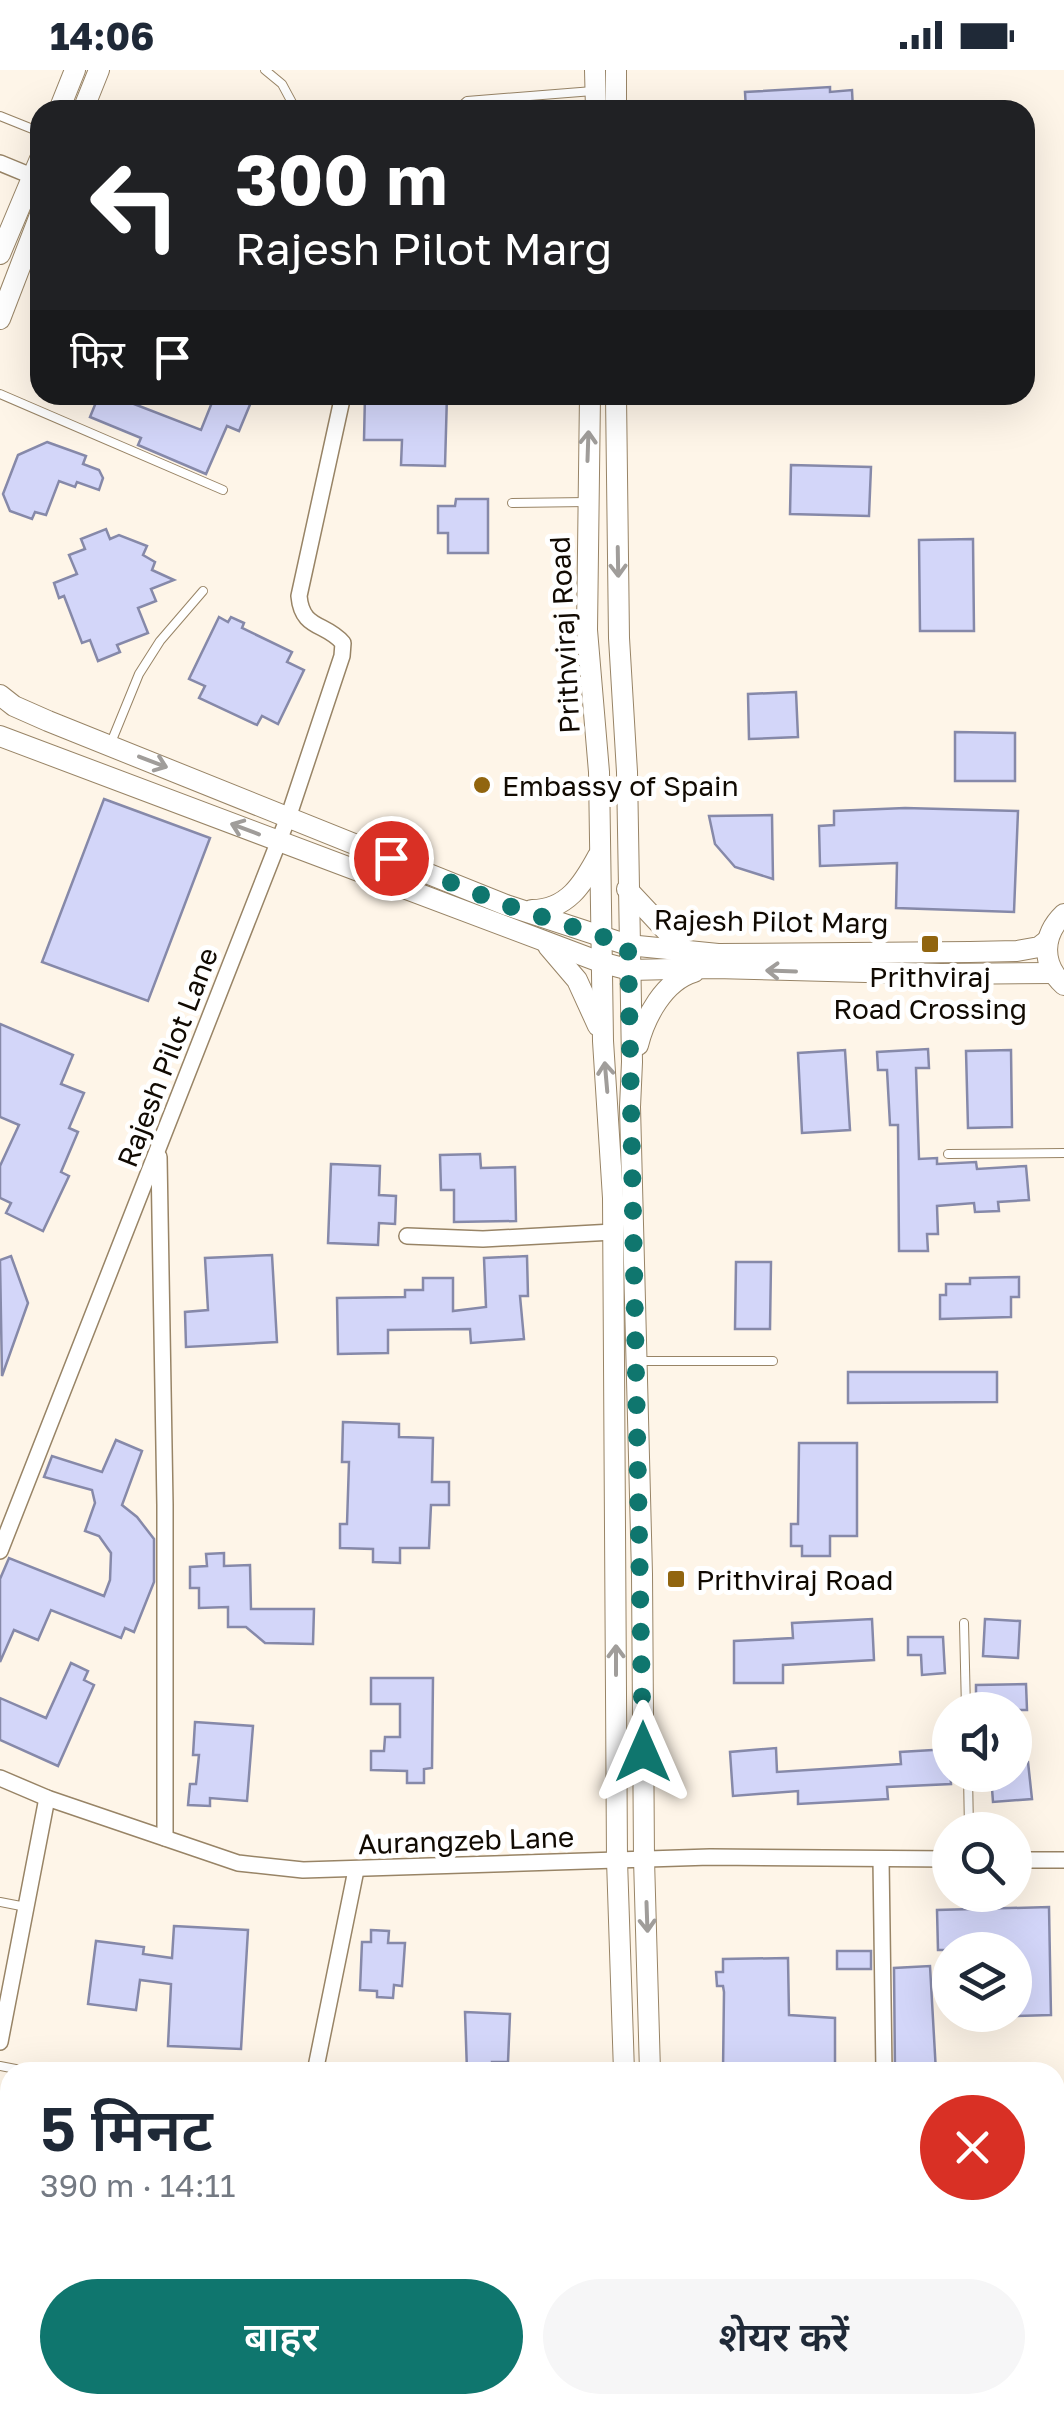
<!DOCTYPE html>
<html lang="hi">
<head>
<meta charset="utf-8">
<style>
	:root { --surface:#fff; --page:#f6f6f7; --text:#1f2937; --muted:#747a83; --accent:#0f766e }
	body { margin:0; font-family:"Golos Text","Noto Sans Devanagari",sans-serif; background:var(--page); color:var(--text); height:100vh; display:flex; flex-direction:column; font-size:38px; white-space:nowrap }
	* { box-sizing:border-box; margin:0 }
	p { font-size:32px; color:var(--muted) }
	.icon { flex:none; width:55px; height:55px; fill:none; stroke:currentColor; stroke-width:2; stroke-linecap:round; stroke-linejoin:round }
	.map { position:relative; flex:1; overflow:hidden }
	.side { position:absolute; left:0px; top:1992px; width:1065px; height:352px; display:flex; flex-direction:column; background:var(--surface); border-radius:30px 30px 0 0; box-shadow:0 10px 40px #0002 }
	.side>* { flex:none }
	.top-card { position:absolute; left:30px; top:30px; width:1005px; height:305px; border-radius:30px; box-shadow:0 10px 40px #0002; background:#202124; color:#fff; overflow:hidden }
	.fabs { position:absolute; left:932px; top:1622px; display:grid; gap:20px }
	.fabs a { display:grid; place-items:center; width:100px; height:100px; border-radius:50%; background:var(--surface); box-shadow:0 10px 40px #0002; font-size:50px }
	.pin { position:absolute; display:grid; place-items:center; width:85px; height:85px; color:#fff; margin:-42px; border:5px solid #fff; border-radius:50%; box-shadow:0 2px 10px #0007 }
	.me { position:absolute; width:110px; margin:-55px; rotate:0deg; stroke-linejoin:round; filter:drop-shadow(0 0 8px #0008) }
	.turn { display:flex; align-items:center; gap:35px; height:210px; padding:0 40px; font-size:45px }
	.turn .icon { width:130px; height:130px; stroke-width:2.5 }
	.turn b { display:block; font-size:70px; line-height:85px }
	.then { display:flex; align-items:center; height:95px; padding:0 40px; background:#0003; gap:20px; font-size:38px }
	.round { display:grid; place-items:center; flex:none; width:105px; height:105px; border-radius:52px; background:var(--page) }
	.headline { display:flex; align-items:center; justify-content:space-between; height:170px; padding:0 40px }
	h1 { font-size:60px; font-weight:600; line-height:75px }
	.primary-button { display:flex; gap:20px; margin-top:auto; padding:20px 40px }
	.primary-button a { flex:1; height:115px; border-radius:60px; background:var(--accent); color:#fff; font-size:40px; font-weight:600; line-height:115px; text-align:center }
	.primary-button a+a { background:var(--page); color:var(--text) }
	.status { display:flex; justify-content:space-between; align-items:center; height:70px; padding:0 50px; background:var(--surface); direction:ltr }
	.status svg { height:28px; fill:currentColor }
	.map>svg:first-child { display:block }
	.building { fill:#d3d6f9; stroke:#8689a9; stroke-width:2.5 }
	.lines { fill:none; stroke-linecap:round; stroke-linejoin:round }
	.service-casing { stroke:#988466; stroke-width:10 }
	.minor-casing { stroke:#988466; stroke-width:18 }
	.secondary-casing { stroke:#988466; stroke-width:22 }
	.service { stroke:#fff; stroke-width:8 }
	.minor { stroke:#fff; stroke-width:15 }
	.secondary { stroke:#fff; stroke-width:20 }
	.oneway { stroke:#a09d9a }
	.route { stroke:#0f766e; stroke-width:18; stroke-dasharray:0 32.4 }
	.poi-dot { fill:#91650f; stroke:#fff; stroke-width:4 }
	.labels { text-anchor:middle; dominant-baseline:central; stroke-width:10; stroke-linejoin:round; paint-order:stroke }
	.street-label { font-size:28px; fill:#110a02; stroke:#fff }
	.poi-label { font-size:28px; fill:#110a02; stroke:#fff; text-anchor:start }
</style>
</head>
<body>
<div class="status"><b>14:06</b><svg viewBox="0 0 49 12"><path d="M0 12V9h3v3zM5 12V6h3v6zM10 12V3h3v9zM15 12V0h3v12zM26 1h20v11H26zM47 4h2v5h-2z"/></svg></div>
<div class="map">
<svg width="1064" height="2344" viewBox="0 0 1064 2344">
	<rect width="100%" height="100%" fill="#fef5e8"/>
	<g class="building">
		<polygon points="830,17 830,22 852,20 853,40 746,40 745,22"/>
		<polygon points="99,325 138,325 134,334 201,360 215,325 254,325 239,361 227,356 206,404 138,375 141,368 90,347"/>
		<polygon points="365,325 447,325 445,396 401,395 402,370 364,370"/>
		<polygon points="47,372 86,386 83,394 99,400 103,408 99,420 77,412 75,417 59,411 46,445 35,442 32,449 10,441 3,424 18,385"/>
		<polygon points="791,395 871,397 869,446 790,444"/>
		<polygon points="456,429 488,429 488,483 448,483 448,463 438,463 438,436 455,436"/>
		<polygon points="106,459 110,469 119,465 147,476 143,485 155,492 152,500 174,510 151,519 156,531 138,538 148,563 117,575 120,582 98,591 90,570 82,573 64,526 59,528 54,513 77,504 69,485 85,479 81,469"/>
		<polygon points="973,469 974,561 920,561 919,470"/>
		<polygon points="219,547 228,552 231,547 244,553 242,558 292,582 287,592 304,600 278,654 262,646 257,655 199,628 205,616 189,609"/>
		<polygon points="796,622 798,667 749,669 748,624"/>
		<polygon points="955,662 1015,663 1015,711 955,711"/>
		<polygon points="104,729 210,768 148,931 42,892"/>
		<polygon points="905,738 1018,741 1014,842 896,838 897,793 820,796 819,756 834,755 834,741"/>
		<polygon points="772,745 773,809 735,797 715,774 709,746"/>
		<polygon points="0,954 73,985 61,1014 84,1023 69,1058 78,1062 61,1102 69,1106 43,1161 6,1143 11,1133 0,1128 0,1096 19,1055 0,1047"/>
		<polygon points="928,979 929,998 916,998 919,1089 937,1088 937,1094 976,1092 977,1099 1026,1096 1029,1130 998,1132 999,1141 975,1142 974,1133 937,1136 938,1164 927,1164 928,1181 899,1181 898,1055 890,1055 887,1000 878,1000 877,982"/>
		<polygon points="845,980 850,1060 802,1063 798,983"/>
		<polygon points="1011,980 1012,1057 968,1058 966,981"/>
		<polygon points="480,1084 481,1098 515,1097 516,1151 454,1152 454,1120 441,1120 440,1085"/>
		<polygon points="331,1094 380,1096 379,1125 396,1126 395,1154 379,1153 378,1175 328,1173"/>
		<polygon points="272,1185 277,1272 186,1277 185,1242 208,1240 205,1188"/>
		<polygon points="11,1186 28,1233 2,1306 0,1190"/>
		<polygon points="527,1186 528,1226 520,1226 524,1269 471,1273 470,1259 388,1260 388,1283 338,1284 337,1228 405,1227 405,1220 423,1220 423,1208 453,1208 453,1241 486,1237 484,1188"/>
		<polygon points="736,1192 771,1192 770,1259 735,1259"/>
		<polygon points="1019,1207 1019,1227 1011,1227 1011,1247 940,1249 940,1225 946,1225 946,1214 970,1214 970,1208"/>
		<polygon points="848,1302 997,1302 997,1332 848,1333"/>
		<polygon points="343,1352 399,1354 399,1367 433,1368 432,1412 449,1412 449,1435 431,1435 429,1478 400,1478 400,1493 373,1492 373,1479 340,1478 340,1454 347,1454 349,1392 342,1392"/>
		<polygon points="116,1370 142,1381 122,1435 137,1447 154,1469 154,1512 134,1562 125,1558 121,1568 51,1540 38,1570 14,1560 0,1592 0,1509 9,1488 104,1526 110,1510 111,1483 99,1466 85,1461 95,1433 92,1420 44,1407 52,1386 102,1402"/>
		<polygon points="799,1373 857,1373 857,1466 830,1466 830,1486 802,1486 802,1476 791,1476 791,1454 798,1454"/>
		<polygon points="224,1483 224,1496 250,1495 251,1539 314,1539 313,1574 265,1573 246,1557 228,1557 228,1537 199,1538 199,1518 190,1518 190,1497 207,1496 206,1484"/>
		<polygon points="872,1549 874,1590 783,1595 783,1613 734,1613 734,1571 793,1568 792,1553"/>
		<polygon points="985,1549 1020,1551 1018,1588 983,1586"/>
		<polygon points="908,1567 943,1567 945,1603 922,1605 921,1585 908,1585"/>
		<polygon points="71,1593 88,1601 84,1610 94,1615 58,1696 0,1670 0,1628 46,1648"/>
		<polygon points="371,1608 433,1608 432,1698 424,1699 424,1713 407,1713 407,1701 371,1700 371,1681 384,1681 385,1667 400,1667 400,1634 371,1634"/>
		<polygon points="1026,1614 1027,1640 976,1640 976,1615"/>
		<polygon points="195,1652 253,1656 247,1731 210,1728 210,1736 188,1735 190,1714 196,1714 199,1685 193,1685"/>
		<polygon points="776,1678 777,1702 901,1694 900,1682 949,1679 951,1714 887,1717 888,1729 798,1734 798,1721 733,1726 730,1682"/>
		<polygon points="1028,1692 1032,1729 993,1732 991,1705 1015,1705 1015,1693"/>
		<polygon points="1049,1837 1051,1945 1015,1946 1015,1880 938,1880 937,1840"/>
		<polygon points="174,1856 248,1860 241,1979 168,1976 171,1914 140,1910 136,1940 88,1934 96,1871 144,1877 143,1884 172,1888"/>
		<polygon points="371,1860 389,1861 388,1873 405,1873 402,1916 394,1915 393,1928 377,1927 377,1921 360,1920 362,1872 371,1872"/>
		<rect x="837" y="1881" width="34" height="18"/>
		<polygon points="788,1888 789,1945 835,1948 835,2001 810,2002 810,1994 774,1994 774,2000 723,2001 724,1922 723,1916 717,1916 716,1902 723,1902 723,1889"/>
		<polygon points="930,1896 936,2002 895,2002 894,1898"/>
		<polygon points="465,1942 510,1944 508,1992 492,1992 492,2002 467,2001"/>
	</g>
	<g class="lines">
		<g class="service-casing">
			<g id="service">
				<polyline points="265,0 282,14 296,40"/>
				<polyline points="457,40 467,31 593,21"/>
				<polyline points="0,46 40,62"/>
				<polyline points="0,324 223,420"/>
				<polyline points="512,433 587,432"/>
				<polyline points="110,675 139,604 160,571 203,521"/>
				<polyline points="948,1084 1064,1083"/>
				<polyline points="637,1291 773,1291"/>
				<polyline points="964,1553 966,1640"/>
				<polyline points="968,1705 969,1760"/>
				<polyline points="0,1832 26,1837"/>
				<polyline points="0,1996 31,2002"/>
				<polyline points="0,2339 7,2341"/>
			</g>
		</g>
		<g class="minor-casing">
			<g id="minor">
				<polyline points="0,93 34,107"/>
				<polyline points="159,1087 165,1435 165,1768"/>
				<polyline points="407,1166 483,1169 613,1162"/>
				<path d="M 0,1481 L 289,745 L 342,586 L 343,573 C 325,552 302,560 299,526 L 343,325"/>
				<polyline points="0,1708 47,1728 238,1793 303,1800 710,1787 950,1789"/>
				<polyline points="881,1789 884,2002"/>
				<polyline points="1015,1790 1064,1790"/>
				<polyline points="0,1972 47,1728"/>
				<polyline points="315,2002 356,1800"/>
				<polyline points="889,2335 889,2344"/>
				<polyline points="247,2344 249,2335"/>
				<polyline points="312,2344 312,2335"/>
			</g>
		</g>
		<g class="secondary-casing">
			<g id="secondary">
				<polyline points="595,0 596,40"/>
				<polyline points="59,40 75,0"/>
				<polyline points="83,40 99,0"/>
				<polyline points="616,40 616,0"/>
				<polyline points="0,184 40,89"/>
				<polyline points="0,249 40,145"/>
				<polyline points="590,325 587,560 599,702 603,971 613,1128 617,1790 624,2002"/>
				<polyline points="616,325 619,568 627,702 632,992 630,1037 642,1504 644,1789 650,2002"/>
				<polyline points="0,625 14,636 48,651 506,835 628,875 718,884 970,882 1017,881 1039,877 1048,870"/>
				<polyline points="0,666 600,892 630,900 715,898 941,904 1053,903"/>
				<polyline points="627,819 685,881"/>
				<path d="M 532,840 C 567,840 583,814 598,786"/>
				<path d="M 1064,844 C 1042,865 1041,894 1064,915"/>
				<polyline points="548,876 577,910 598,956"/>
				<path d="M 638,975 C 645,947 664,911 694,902"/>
				<polyline points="645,2335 645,2344"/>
				<polyline points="624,2344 624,2335"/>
			</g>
		</g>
		<use href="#service" class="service"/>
		<use href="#minor" class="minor"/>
		<use href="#secondary" class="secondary"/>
	</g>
	<defs><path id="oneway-shaft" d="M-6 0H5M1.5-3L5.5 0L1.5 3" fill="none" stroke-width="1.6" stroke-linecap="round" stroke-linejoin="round" transform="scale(2.5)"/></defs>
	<g class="oneway">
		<use href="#oneway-shaft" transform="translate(588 376) rotate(-88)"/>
		<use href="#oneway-shaft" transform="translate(618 492) rotate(89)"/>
		<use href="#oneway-shaft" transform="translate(153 692) rotate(21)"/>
		<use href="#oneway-shaft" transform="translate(245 759) rotate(-159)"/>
		<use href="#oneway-shaft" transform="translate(781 901) rotate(-178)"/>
		<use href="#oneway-shaft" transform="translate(606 1007) rotate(-95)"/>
		<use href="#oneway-shaft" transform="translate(616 1590) rotate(-90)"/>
		<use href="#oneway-shaft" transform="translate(647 1847) rotate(88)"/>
	</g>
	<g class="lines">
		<polyline class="route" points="391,788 506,835 628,875 643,1682"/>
	</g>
	<g class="poi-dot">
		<circle cx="482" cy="715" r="10"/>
		<rect x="920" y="864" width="20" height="20" rx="5"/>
		<rect x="666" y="1499" width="20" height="20" rx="5"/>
	</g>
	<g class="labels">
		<g class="street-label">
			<text transform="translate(564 565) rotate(-93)">Prithviraj Road</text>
			<text transform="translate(771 851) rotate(1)">Rajesh Pilot Marg</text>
			<text transform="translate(167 987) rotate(-69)">Rajesh Pilot Lane</text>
			<text transform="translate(466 1770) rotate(-2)">Aurangzeb Lane</text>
		</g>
		<g class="poi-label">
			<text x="502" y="715">Embassy of Spain</text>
			<text x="930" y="906" text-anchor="middle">Prithviraj<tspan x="930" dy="32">Road Crossing</tspan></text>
			<text x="696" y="1509">Prithviraj Road</text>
		</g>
	</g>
</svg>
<div class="fabs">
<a><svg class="icon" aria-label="sound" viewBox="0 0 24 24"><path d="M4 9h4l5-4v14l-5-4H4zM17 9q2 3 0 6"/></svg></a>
<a><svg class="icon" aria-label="search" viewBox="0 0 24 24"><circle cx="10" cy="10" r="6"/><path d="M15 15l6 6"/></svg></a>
<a><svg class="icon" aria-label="layers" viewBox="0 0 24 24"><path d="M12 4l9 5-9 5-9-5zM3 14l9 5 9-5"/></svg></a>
</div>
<div class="pin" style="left:391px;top:788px;background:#d93025"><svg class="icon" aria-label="arrive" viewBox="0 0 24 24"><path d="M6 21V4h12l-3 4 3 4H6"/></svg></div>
<svg class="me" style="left:643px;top:1682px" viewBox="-20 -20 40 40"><path d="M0-17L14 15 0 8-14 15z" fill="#0f766e" stroke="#fff" stroke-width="4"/></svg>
<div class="top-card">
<div class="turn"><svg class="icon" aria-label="left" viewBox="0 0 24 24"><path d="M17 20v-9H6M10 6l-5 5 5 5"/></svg><div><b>300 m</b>Rajesh Pilot Marg</div></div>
<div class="then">फिर<svg class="icon" aria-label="arrive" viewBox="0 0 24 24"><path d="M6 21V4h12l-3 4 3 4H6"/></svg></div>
</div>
<section class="side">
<div class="headline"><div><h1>5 मिनट</h1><p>390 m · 14:11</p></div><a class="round" style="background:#d93025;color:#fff"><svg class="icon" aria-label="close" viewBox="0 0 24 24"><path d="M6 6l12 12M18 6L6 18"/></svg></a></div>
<div class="primary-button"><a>बाहर</a><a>शेयर करें</a></div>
</section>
</div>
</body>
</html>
